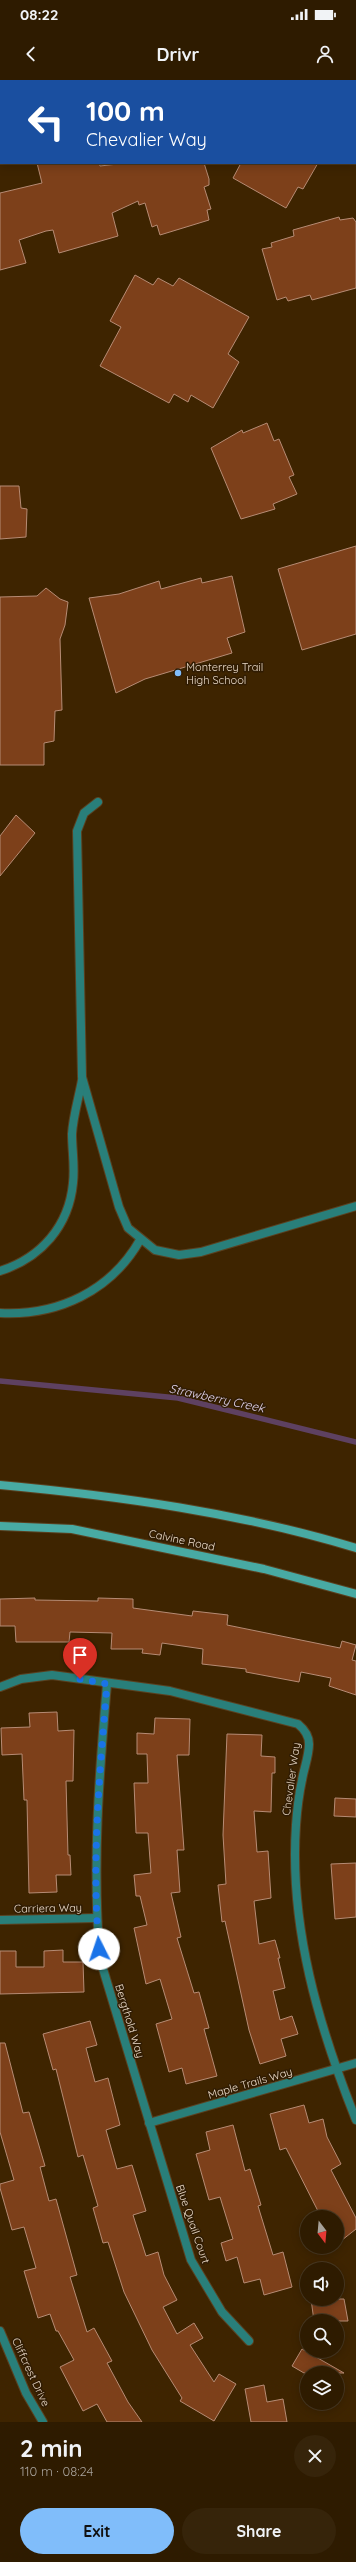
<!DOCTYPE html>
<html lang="en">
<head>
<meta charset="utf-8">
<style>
	:root { --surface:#2e1b00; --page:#36240a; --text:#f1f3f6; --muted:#a7a199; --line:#493922; --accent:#80bdfa }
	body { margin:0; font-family:Quicksand,sans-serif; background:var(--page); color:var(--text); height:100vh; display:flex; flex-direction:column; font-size:15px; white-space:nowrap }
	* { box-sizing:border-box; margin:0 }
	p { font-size:13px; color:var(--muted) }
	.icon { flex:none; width:22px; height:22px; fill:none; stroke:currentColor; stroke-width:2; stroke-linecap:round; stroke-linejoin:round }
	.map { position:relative; height:2342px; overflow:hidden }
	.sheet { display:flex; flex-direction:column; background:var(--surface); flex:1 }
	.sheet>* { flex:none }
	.top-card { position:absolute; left:0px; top:0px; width:356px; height:84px; box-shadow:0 2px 10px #0003,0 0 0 1px var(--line); background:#1a4fa0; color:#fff; overflow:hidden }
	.needle { width:26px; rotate:164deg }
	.controls { position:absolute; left:300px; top:2130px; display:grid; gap:8px }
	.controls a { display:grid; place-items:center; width:44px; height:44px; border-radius:50%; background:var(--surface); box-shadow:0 2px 10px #0003,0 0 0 1px var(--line); font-size:20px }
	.pin { position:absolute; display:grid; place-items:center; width:34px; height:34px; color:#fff; margin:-41px -17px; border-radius:50% 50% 50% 0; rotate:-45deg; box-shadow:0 0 4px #0007 }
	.pin .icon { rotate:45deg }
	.me { position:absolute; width:44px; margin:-22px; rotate:356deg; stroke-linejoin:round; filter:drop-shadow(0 0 3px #0008) }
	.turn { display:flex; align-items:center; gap:14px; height:84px; padding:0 20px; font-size:18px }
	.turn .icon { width:52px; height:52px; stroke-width:2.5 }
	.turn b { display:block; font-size:28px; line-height:34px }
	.round { display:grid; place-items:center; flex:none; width:42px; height:42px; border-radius:21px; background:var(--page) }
	.headline { display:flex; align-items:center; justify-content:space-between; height:68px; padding:0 20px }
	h1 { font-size:24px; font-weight:700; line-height:30px }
	.cta { display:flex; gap:8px; margin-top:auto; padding:8px 20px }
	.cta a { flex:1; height:46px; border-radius:24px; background:var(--accent); color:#111; font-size:16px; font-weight:700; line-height:46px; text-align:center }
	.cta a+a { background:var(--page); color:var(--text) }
	.status { display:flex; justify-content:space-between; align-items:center; height:28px; padding:0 20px; background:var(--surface); direction:ltr }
	.status svg { height:11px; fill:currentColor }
	header { display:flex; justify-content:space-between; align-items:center; height:52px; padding:0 20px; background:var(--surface); font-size:18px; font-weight:700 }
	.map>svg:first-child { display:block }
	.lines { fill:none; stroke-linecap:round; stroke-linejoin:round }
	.stream { stroke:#5e4161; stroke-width:5.5 }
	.building { fill:#7d401a; stroke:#b68b74 }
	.street-casing { stroke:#5a4120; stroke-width:10 }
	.secondary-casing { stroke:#5a4120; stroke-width:10 }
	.street { stroke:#297f7a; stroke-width:8 }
	.secondary { stroke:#48aaa3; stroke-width:8 }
	.route { stroke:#1a73e8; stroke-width:7; stroke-dasharray:0 12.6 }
	.poi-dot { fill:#80bdfa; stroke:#301c03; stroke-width:1.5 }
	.labels { text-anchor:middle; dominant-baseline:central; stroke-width:3; stroke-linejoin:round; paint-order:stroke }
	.poi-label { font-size:11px; fill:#ead9c7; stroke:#301c03; text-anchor:start }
	.street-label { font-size:11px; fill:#ead9c7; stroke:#301c03 }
	.water-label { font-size:12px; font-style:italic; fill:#e2d4ee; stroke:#301c03 }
</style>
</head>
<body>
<div class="status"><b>08:22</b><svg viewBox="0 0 49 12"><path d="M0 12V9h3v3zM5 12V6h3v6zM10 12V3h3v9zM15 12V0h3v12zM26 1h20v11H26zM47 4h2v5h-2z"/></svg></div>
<header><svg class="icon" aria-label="back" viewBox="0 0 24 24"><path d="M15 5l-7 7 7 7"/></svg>Drivr<svg class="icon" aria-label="person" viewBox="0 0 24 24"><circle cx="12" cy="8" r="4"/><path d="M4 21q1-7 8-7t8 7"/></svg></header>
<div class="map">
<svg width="356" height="2342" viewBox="0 0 356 2342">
	<rect width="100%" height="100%" fill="#3e2400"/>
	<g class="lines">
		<polyline class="stream" points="0,1301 178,1318 356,1362"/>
	</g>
	<g class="building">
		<polygon points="37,83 99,83 100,86 127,83 204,83 209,99 209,105 204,107 211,129 207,130 209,140 160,155 157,145 152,147 145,123 139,125 138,121 112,133 118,156 59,173 53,150 46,151 19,160 26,183 0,190 0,113 42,103"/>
		<polygon points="241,83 318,83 303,109 298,107 286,128 233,98"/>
		<polygon points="339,137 340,140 353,138 356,142 356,208 312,220 310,215 288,221 286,217 277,220 262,169 272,167 271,163 294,156 293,150"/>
		<polygon points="135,195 153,205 158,198 173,206 179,198 249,237 228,274 239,282 213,328 191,315 188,322 174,314 169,323 100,286 121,247 110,241"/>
		<polygon points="267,343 274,361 279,359 294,395 289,397 297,414 273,424 275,429 241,439 211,368 242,350 243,353"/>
		<polygon points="0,406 19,406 21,428 27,429 26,457 0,459"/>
		<polygon points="356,466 356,554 302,570 278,489"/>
		<polygon points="232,496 245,552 227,558 232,573 145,599 116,613 89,518 119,514 159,501 161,509 201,498 202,503"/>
		<polygon points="46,508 60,519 68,522 65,545 60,559 62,630 55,631 54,661 44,663 44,685 0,685 0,517 37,516"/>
		<polygon points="16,735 35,753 0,796 0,756"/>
		<polygon points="35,1518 35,1520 98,1521 98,1518 133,1519 133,1528 192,1536 193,1531 228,1535 227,1545 340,1568 342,1561 356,1565 352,1580 356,1581 356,1615 329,1606 331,1598 301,1592 299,1602 246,1592 246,1589 202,1584 203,1569 162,1563 160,1575 142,1573 143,1569 111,1569 112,1553 70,1552 69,1562 16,1562 15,1546 0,1546 0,1519"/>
		<polygon points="57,1632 58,1651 74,1650 73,1701 66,1701 68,1775 70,1775 71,1795 56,1795 57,1812 29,1813 27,1720 24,1720 22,1674 2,1675 1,1648 30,1647 29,1633"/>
		<polygon points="155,1638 190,1639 189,1675 177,1675 184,1770 177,1770 180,1812 171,1813 181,1857 177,1858 194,1913 199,1912 209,1948 204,1949 217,1996 186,2004 182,1988 169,1992 156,1944 172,1939 160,1899 146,1904 134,1848 147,1845 140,1816 136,1816 134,1795 151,1793 148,1753 136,1753 134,1703 148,1703 147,1674 137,1674 137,1653 154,1654"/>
		<polygon points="227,1654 262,1655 261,1676 275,1677 275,1693 272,1693 271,1732 254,1731 257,1772 268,1771 271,1818 254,1821 259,1864 275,1860 280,1878 278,1878 285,1908 273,1911 280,1940 292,1936 298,1954 281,1959 286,1976 260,1984 249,1950 225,1841 222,1842 218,1805 226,1804 223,1755"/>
		<polygon points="335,1718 356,1719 356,1737 334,1736"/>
		<polygon points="356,1783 356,1837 335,1839 331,1784"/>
		<polygon points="63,1870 63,1882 83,1882 84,1912 0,1914 0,1871 16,1871 16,1887 44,1887 44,1871"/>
		<polygon points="90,1941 97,1965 86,1968 95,2002 108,1998 120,2045 106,2050 117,2089 132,2085 146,2131 133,2135 146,2176 158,2172 164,2195 177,2220 163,2227 177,2254 194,2243 203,2258 190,2265 214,2302 219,2294 236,2304 214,2341 180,2321 182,2318 152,2270 124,2212 108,2162 103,2163 93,2128 98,2126 83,2075 78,2077 56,1989 53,1990 43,1954"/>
		<polygon points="0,1963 5,1963 23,2033 29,2032 45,2086 40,2087 49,2121 56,2119 77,2195 70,2197 87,2252 94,2248 112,2281 107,2283 128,2322 142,2342 107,2342 97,2324 83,2331 60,2287 74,2280 58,2251 56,2251 50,2234 38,2238 24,2191 36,2188 24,2147 12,2150 0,2108 0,2104 14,2100 0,2052"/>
		<polygon points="304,2025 309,2043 323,2039 327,2057 341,2084 331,2090 356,2138 356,2149 337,2164 337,2137 321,2137 286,2068 280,2070 270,2034"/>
		<polygon points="233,2045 245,2091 250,2089 261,2125 258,2126 273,2175 283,2172 292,2207 264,2215 260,2199 244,2203 237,2177 226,2181 221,2163 233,2159 220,2117 209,2120 196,2074 210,2070 206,2052"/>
		<polygon points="311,2219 344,2219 348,2241 314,2241"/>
		<polygon points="302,2269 344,2293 304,2293 292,2286"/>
		<polygon points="264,2305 267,2322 283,2319 287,2342 251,2342 245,2309"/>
	</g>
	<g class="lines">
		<g class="street-casing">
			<g id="street">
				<polyline points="98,722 84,733 77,751 82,997 119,1127 128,1148 155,1170 179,1175 201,1172 356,1126"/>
				<path d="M 0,1191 C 41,1178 69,1146 73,1103 C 75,1086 72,1070 72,1054 C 73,1036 79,1017 82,1000"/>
				<path d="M 0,1233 C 58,1236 111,1211 140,1160"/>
				<path d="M 107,1604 C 99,1695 92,1787 100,1879 L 191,2180 L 222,2232 L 249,2261"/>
				<path d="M 0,1607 L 21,1599 L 52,1595 L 170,1611 L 298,1644 C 304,1649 309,1656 309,1664 C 309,1676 304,1688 302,1700 C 299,1714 297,1730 296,1745 C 289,1847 319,1947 356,2040"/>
				<polyline points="0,1840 97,1838"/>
				<polyline points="149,2043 356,1983"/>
				<polyline points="0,2251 26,2313 43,2342"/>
			</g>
		</g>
		<g class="secondary-casing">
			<g id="secondary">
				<path d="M 0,1405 C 119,1416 241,1433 356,1468"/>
				<polyline points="0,1446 72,1449 264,1489 356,1514"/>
			</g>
		</g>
		<use href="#street" class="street"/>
		<use href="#secondary" class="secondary"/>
	</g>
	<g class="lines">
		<path class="route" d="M 80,1599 L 107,1604 C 100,1691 91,1781 99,1869"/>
	</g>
	<circle class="poi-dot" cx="178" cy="593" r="4"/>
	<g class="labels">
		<g class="poi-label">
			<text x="186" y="587">Monterrey Trail<tspan x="186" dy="13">High School</tspan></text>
		</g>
		<g class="street-label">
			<text transform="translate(182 1460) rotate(12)">Calvine Road</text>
			<text transform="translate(291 1699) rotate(-82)">Chevalier Way</text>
			<text transform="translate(48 1828) rotate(-1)">Carriera Way</text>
			<text transform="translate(130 1941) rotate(73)">Bergthold Way</text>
			<text transform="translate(250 2003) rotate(-16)">Maple Trails Way</text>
			<text transform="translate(193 2144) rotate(71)">Blue Quail Court</text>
			<text transform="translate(31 2292) rotate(65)">Cliffcrest Drive</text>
		</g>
		<g class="water-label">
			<text transform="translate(217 1318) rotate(12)">Strawberry Creek</text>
		</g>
	</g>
</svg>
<div class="controls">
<a><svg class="needle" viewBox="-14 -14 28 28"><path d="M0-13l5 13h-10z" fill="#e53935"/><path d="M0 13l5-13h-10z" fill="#a7a199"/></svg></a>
<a><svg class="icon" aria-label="sound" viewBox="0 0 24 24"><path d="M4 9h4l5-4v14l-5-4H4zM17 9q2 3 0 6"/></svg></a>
<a><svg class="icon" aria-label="search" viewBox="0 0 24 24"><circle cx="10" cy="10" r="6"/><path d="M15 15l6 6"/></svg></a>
<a><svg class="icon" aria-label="layers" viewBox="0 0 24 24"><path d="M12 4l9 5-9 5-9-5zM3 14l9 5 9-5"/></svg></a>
</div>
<div class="pin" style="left:80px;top:1599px;background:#d93025"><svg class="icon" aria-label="arrive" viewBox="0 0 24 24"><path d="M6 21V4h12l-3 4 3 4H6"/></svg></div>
<svg class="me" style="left:99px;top:1869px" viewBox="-20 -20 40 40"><circle r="19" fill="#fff"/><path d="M0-13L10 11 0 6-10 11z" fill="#1a73e8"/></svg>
<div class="top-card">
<div class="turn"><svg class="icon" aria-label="left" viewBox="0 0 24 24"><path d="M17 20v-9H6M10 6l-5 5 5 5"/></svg><div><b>100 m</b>Chevalier Way</div></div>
</div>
</div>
<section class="sheet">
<div class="headline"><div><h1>2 min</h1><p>110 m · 08:24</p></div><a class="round"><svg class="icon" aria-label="close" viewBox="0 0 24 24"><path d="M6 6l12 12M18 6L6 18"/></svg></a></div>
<div class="cta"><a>Exit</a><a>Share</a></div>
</section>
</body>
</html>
